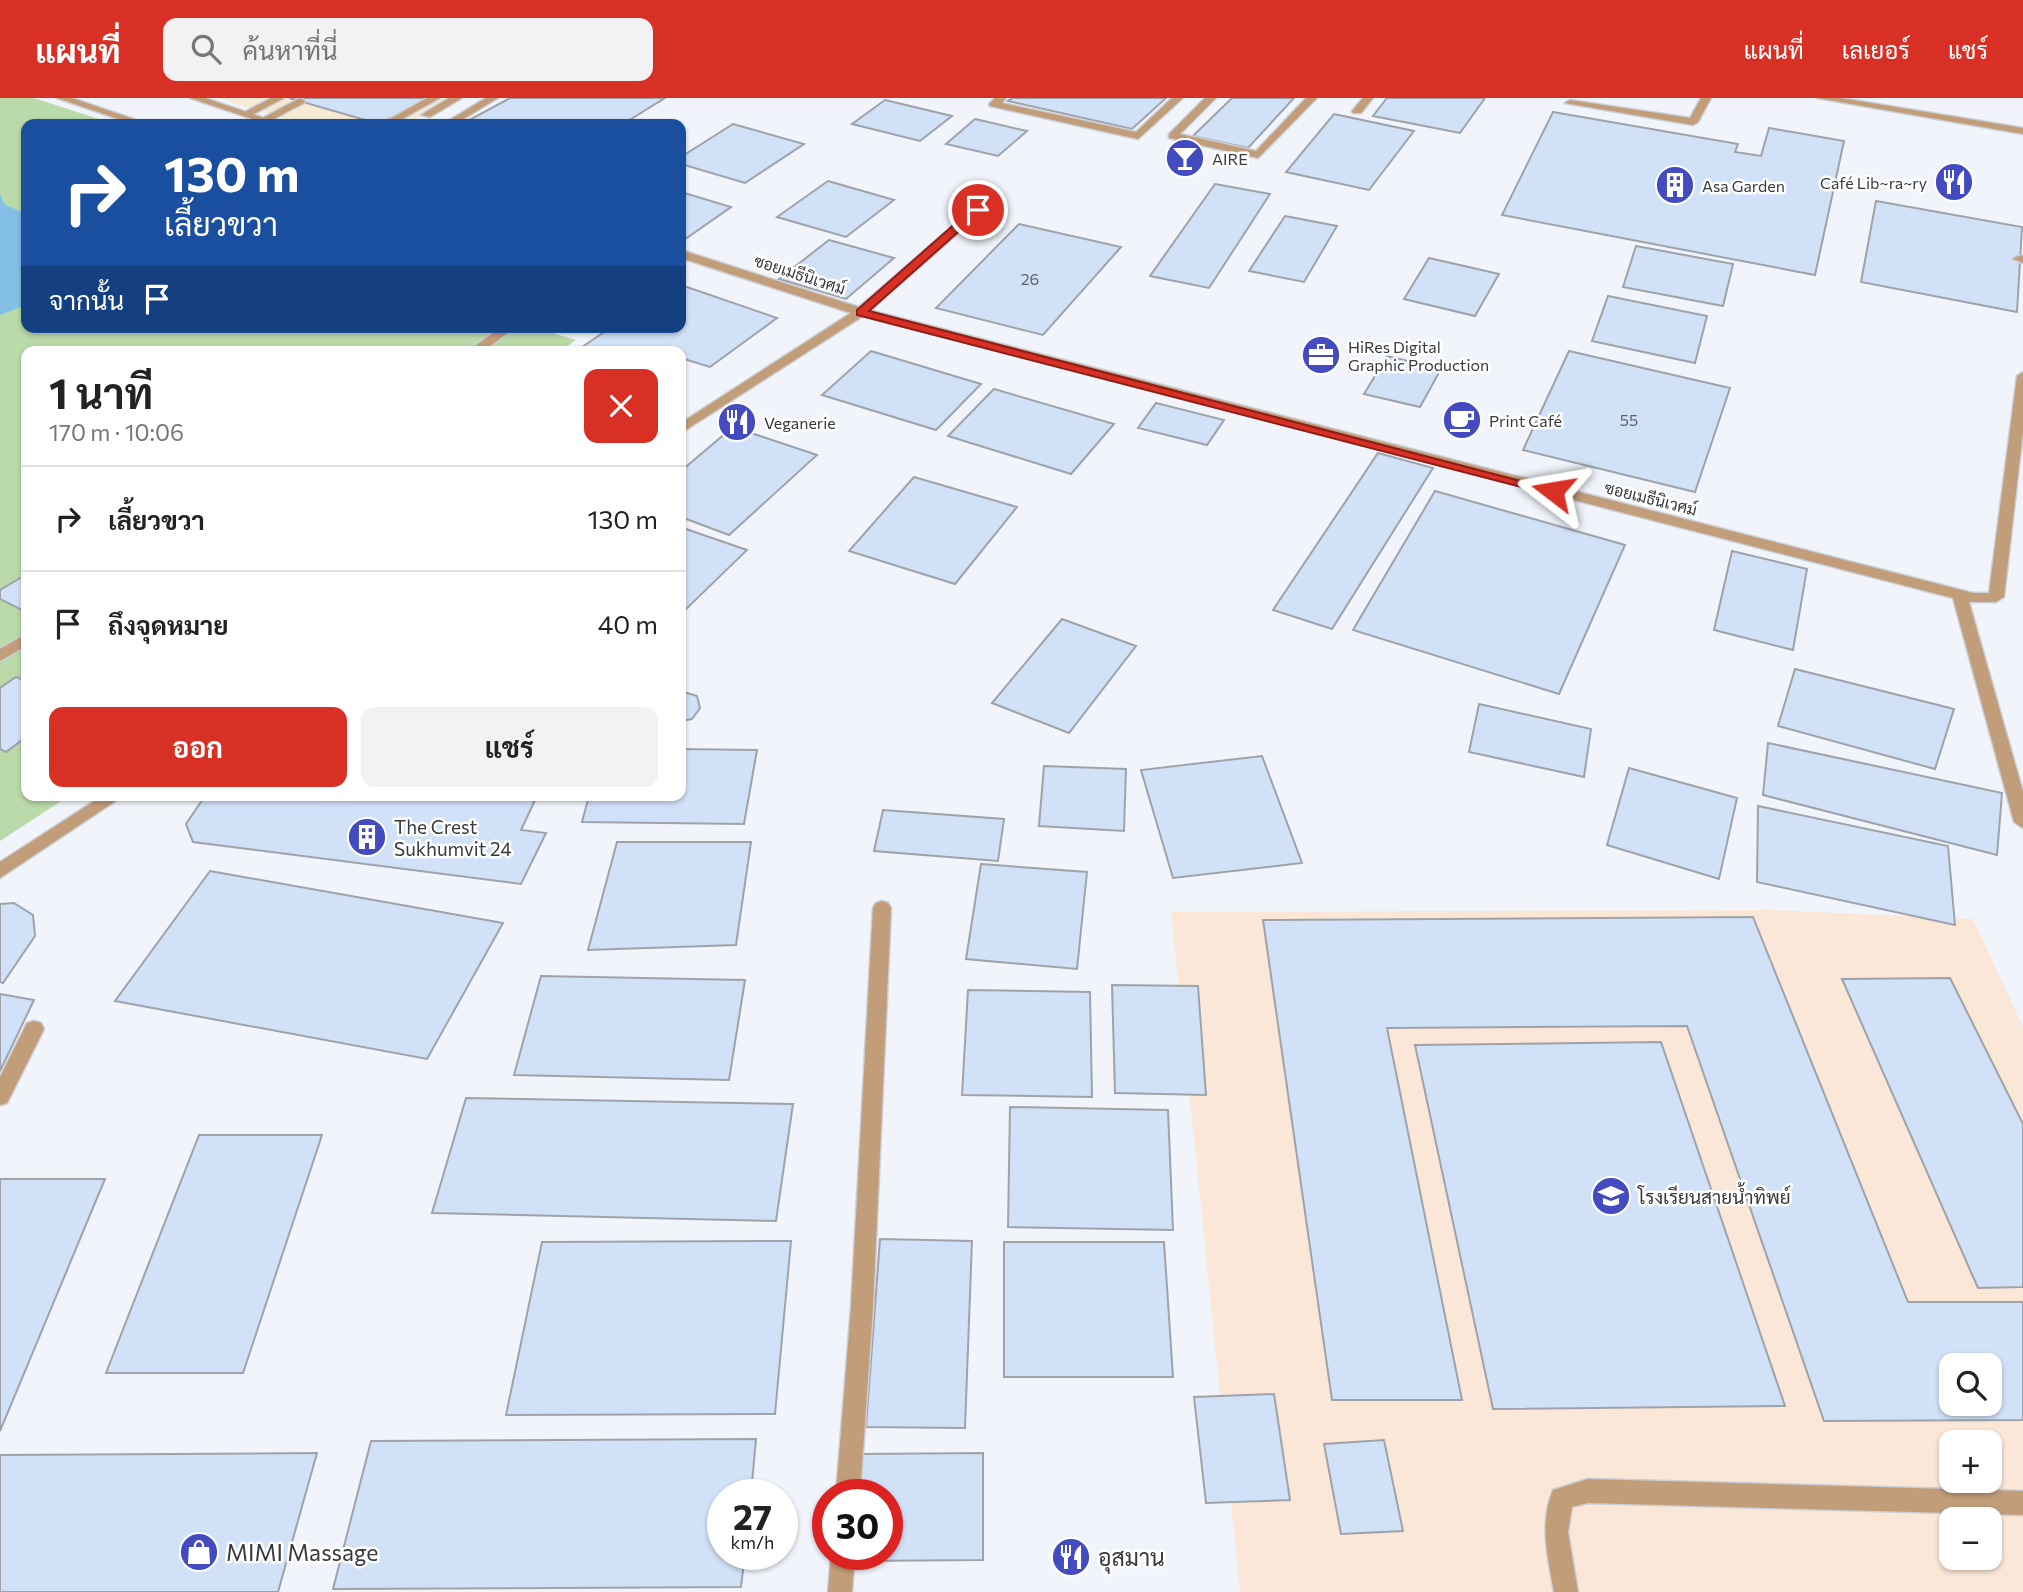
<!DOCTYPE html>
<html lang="th">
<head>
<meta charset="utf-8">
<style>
	:root { --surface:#fff; --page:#f2f2f2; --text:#222; --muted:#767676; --line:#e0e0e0; --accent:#d93025 }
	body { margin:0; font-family:Commissioner,Sarabun,sans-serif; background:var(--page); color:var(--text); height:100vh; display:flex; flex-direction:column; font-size:26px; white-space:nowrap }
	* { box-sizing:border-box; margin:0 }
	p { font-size:23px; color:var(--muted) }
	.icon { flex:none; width:38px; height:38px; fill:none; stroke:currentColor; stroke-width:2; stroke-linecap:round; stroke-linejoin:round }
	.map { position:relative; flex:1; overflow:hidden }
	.side { position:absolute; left:21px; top:248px; width:665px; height:455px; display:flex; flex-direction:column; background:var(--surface); border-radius:14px; box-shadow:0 2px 5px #0004 }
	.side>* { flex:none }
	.guide { position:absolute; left:21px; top:21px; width:665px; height:214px; border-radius:14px; box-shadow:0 2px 5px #0004; background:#1a4fa0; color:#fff; overflow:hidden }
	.tools { position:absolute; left:1939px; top:1255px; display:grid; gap:14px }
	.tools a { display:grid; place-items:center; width:63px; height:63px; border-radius:14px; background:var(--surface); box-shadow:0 2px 5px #0004; font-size:35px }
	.speed { position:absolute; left:707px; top:1381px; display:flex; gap:14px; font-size:35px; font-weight:700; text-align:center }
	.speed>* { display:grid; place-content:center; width:91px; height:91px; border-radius:50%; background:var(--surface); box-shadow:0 2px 5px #0004; line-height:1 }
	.speed small { font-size:18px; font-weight:400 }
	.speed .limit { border:10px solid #d22; background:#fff; color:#111 }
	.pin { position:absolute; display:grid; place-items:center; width:60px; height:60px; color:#fff; margin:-30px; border:4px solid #fff; border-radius:50%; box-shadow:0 2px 7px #0007 }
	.me { position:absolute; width:77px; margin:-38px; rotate:284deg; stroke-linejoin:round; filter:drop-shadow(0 0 5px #0008) }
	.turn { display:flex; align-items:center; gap:24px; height:147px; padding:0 28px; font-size:32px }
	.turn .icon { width:91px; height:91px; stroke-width:2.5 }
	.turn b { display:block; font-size:49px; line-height:60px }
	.then { display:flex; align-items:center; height:66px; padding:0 28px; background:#0003; gap:14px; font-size:26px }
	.round { display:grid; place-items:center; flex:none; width:74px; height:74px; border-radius:14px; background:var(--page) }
	.summary { display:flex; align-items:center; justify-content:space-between; height:119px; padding:0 28px }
	h1 { font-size:42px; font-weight:700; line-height:52px }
	.primary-button { display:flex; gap:14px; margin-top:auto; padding:14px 28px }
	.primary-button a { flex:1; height:80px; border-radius:14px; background:var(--accent); color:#fff; font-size:28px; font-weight:700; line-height:80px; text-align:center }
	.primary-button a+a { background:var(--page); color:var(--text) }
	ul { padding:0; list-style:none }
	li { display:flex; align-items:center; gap:21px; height:105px; padding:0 28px; border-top:2px solid var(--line) }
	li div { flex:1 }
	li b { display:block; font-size:26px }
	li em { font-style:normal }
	header { display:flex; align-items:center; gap:42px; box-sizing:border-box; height:98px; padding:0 35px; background:var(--accent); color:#fff }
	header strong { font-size:33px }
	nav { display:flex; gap:38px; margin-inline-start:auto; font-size:24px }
	.search { width:490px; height:63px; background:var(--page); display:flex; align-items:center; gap:18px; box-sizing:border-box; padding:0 24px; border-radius:14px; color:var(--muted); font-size:26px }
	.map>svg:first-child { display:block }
	.commercial { fill:#f4ead5 }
	.education { fill:#fbe7d8; fill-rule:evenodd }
	.green { fill:#badaaa }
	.water { fill:#84bfe8 }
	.building { fill:#d1e1f7; stroke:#9fa3a9; stroke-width:2; fill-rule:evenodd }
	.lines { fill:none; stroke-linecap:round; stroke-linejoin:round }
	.service-casing { stroke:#cccfd5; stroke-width:3 }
	.minor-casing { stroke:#cccfd5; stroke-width:3 }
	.tertiary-casing { stroke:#cccfd5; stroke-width:3 }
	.service { fill:#c29d7a; fill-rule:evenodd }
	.minor { fill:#c29d7a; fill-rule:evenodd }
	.tertiary { fill:#c29d7a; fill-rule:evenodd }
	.route { fill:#d93025; stroke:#8d1f18; stroke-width:2 }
	.labels { text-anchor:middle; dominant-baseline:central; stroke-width:5; stroke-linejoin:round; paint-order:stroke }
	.far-poi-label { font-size:16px; fill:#37393b; stroke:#fff; text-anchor:start }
	.far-street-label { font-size:16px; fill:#37393b; stroke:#fff }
	.number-label { font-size:16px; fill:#5e636a }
	.poi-label { font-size:19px; fill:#37393b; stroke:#fff; text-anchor:start }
	.near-poi-label { font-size:23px; fill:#37393b; stroke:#fff; text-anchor:start }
</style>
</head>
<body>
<header>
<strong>แผนที่</strong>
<div class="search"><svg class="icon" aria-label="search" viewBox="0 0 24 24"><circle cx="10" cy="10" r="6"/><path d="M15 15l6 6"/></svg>ค้นหาที่นี่</div>
<nav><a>แผนที่</a><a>เลเยอร์</a><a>แชร์</a></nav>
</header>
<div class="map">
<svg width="2023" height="1494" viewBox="0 0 2023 1494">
	<rect width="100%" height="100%" fill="#f1f5fb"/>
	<polygon class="commercial" points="218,0 452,0 407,26 301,26"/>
	<path class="education" d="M 1773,812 L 1973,821 L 2023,929 L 2023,1494 L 1240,1494 L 1171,814 ZM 1951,1267 L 1990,1267 L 1990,1306 L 1951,1306 ZM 1951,1344 L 1990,1344 L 1990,1382 L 1951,1382 ZM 1951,1421 L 1990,1421 L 1990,1460 L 1951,1460 Z"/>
	<polygon class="green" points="0,0 34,0 114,26 26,26 26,229 532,229 576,242 559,254 26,254 26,698 69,698 0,743"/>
	<polygon class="water" points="0,96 4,106 26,116 26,207 0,217"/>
	<g class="building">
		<polygon points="289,0 429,0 379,26"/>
		<polygon points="510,0 665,0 623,26 462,26"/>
		<polygon points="1012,0 1166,0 1132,31 1008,3"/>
		<polygon points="1232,0 1294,0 1248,50 1193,38"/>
		<polygon points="1387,0 1485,0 1460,35 1373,18"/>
		<polygon points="885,2 952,18 920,43 852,26"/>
		<polygon points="1553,14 1738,46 1735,54 1761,58 1769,30 1844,43 1815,177 1502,117"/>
		<polygon points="1334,16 1414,33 1369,92 1286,74"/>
		<polygon points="975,21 1027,33 998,58 946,46"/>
		<polygon points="733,26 804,46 745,85 681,66 681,59"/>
		<polygon points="828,83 894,102 846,139 777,119"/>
		<polygon points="1215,86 1270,96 1209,190 1150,178"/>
		<polygon points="681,94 731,109 681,144"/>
		<polygon points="1876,103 2022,129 2017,214 1861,184"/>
		<polygon points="1285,118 1337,128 1304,184 1249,173"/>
		<polygon points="1019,126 1121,149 1043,237 936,210"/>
		<polygon points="829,142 894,160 846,201 779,181"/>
		<polygon points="1636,148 1733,166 1723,208 1623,189"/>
		<polygon points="1429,160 1499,176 1475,218 1404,201"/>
		<polygon points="681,187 777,220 710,269 681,260 681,254 575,254 604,234 592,229 681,229"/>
		<polygon points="1608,198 1707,218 1695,265 1592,243"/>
		<polygon points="871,253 981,286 936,332 822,297"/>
		<polygon points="1569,253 1730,290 1695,394 1523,352"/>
		<polygon points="1387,258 1441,271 1420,309 1364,296"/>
		<polygon points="994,291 1114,326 1071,376 948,338"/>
		<polygon points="1156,305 1224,322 1207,347 1138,330"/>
		<polygon points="733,329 817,357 729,437 681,419 681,373"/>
		<polygon points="1378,355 1433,370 1332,531 1273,512"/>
		<polygon points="914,379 1017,409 955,486 849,453"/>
		<polygon points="1435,393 1625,447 1559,596 1353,532"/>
		<polygon points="683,430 747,452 681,516 681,432"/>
		<polygon points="1732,453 1807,471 1793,552 1714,532"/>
		<polygon points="22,479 26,480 26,514 0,501 0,492"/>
		<polygon points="1062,521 1136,548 1069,635 992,605"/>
		<polygon points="1795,571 1954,611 1935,671 1778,628"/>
		<polygon points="16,579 26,583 26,639 6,654 0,651 0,590"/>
		<polygon points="681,593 697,598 700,610 692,621 681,623"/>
		<polygon points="1479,606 1591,631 1584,679 1469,654"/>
		<polygon points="1768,645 2002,695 1997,757 1763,697"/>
		<polygon points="681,651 757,652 744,726 582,724 589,698 681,698"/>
		<polygon points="1262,658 1302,765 1173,780 1141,672"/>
		<polygon points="1044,668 1126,671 1124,733 1039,728"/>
		<polygon points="1629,670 1737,700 1719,781 1607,747"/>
		<polygon points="205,698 537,698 521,732 546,735 521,786 193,744 186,726"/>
		<polygon points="1758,708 1948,748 1955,827 1757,784"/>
		<polygon points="883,712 1004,721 998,763 874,753"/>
		<polygon points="617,744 751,744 736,847 588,852"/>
		<polygon points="981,766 1087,774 1077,871 966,861"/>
		<polygon points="210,773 503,825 427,961 115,903"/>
		<polygon points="14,805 33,817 35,838 3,885 0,884 0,806"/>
		<path d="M 1753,819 L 1908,1204 L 2023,1204 L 2023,1322 L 1824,1323 L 1687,928 L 1387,930 L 1462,1302 L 1332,1302 L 1263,822 ZM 1951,1267 L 1990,1267 L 1990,1306 L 1951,1306 Z"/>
		<polygon points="541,878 745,882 729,982 514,977"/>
		<polygon points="1950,880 2023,1026 2023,1189 1978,1190 1842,881"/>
		<polygon points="1112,887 1198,888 1206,997 1115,995"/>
		<polygon points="968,892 1090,894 1092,999 962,997"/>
		<polygon points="0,896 34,902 0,973"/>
		<polygon points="1661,944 1785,1308 1493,1311 1415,947"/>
		<polygon points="466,1000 793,1006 776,1123 432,1115"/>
		<polygon points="1010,1009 1168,1012 1173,1132 1008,1129"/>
		<polygon points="199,1037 322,1037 243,1275 106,1275"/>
		<polygon points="0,1081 105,1081 0,1333"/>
		<polygon points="880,1141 972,1143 965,1330 866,1329"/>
		<polygon points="791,1143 775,1316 506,1317 542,1144"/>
		<polygon points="1004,1144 1164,1144 1173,1279 1004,1279"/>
		<polygon points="1274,1296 1290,1402 1206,1405 1194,1299"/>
		<polygon points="756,1341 751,1396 723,1396 723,1456 745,1456 741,1489 333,1491 371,1343"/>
		<polygon points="1384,1342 1403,1433 1341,1436 1324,1346"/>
		<polygon points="317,1355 278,1494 0,1494 0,1357"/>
		<polygon points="983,1355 983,1462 855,1463 855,1456 887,1456 887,1396 858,1396 860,1356"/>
	</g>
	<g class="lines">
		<g class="service-casing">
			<g id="service">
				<polygon points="57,0 72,0 148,26 133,26"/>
				<polygon points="271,0 284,0 250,18 241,16"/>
				<polygon points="300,0 305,3 304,5 268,24 259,22"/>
				<polygon points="427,0 440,0 393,26 381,26"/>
				<polygon points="449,0 462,0 430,19 421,17"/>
				<polygon points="486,0 498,0 455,26 443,26"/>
				<polygon points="995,0 1006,0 1002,5 1136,34 1172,0 1183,0 1138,41 990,8 989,6"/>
				<polygon points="1205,0 1216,0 1180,36 1256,53 1306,0 1317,0 1258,60 1169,40 1169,36"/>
				<polygon points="1363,0 1373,0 1361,15 1353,15 1352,13"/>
				<polygon points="1701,0 1711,0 1698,24 1693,27 1565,5 1570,2 1690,20"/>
				<polygon points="974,110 984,112 865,217 857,217 857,211"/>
				<polygon points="2023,157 2023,165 2013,161 2015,159"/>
				<polygon points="501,229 516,229 482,254 467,254"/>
				<polygon points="26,536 26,548 0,563 0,551"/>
				<polygon points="34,923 41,925 44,931 7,1005 0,1007 0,979 27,925"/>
				<path d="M 1588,1381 L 2023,1393 L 2023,1417 L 1588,1405 L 1572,1409 L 1568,1434 L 1578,1494 L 1554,1494 C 1548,1460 1539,1425 1553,1392 Z"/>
			</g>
		</g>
		<g class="minor-casing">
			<g id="minor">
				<polygon points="190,0 205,0 282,26 267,26"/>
				<polygon points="681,152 865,211 1973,495 1989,495 2017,278 2023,274 2023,333 2004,499 1996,504 1969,504 2023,694 2023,730 2014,724 1953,500 863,218 681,335 681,325 851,215 681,160"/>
				<polygon points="102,698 123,698 0,780 0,764"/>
				<polygon points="882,803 888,805 891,810 873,1209 860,1396 836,1396 851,1209 873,810 876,805"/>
				<polygon points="831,1456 855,1456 852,1494 828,1494"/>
			</g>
		</g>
		<g class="tertiary-casing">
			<polygon id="tertiary" points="1817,0 1841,0 2023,30 2023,36"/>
		</g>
		<use href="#service" class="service"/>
		<use href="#minor" class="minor"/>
		<use href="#tertiary" class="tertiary"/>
	</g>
	<polygon class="route" points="974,109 983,112 869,213 1559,393 1548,396 857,217 857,212"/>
	<defs>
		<g id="bar-disc" transform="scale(2.0125)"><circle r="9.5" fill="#444abf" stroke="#fff"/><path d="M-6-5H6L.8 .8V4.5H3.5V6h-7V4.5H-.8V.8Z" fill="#fff"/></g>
		<g id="restaurant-disc" transform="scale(2.0125)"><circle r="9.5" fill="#444abf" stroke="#fff"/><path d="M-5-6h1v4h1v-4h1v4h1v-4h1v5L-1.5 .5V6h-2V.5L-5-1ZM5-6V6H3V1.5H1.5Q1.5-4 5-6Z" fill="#fff"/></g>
		<g id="building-disc" transform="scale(2.0125)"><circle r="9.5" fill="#444abf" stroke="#fff"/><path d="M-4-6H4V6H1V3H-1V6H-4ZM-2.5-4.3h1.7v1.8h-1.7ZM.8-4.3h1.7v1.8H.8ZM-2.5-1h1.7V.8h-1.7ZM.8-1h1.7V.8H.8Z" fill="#fff"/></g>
		<g id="office-disc" transform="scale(2.0125)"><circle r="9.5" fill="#444abf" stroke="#fff"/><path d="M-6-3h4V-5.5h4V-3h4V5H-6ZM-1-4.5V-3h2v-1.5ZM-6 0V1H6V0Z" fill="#fff"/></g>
		<g id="cafe-disc" transform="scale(2.0125)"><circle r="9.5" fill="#444abf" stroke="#fff"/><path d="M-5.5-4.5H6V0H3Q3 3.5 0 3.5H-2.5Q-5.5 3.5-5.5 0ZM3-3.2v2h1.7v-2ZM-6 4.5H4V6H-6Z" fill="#fff"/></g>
		<g id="school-disc" transform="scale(2.0125)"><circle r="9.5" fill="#444abf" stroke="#fff"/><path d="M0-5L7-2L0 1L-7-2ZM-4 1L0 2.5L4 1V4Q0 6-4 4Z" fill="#fff"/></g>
		<g id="shop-disc" transform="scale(2.0125)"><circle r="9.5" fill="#444abf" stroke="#fff"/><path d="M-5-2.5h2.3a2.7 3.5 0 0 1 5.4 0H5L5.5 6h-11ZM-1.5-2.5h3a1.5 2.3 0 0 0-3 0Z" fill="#fff"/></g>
	</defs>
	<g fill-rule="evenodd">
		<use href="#bar-disc" x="1185" y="60"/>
		<use href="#restaurant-disc" x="1954" y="84"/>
		<use href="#building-disc" x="1675" y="87"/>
		<use href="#office-disc" x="1321" y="257"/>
		<use href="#cafe-disc" x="1462" y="322"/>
		<use href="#restaurant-disc" x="737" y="324"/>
		<use href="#building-disc" x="367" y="739"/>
		<use href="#school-disc" x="1611" y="1098"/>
		<use href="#shop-disc" x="199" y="1454"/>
		<use href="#restaurant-disc" x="1071" y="1459"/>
	</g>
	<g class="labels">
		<g class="far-poi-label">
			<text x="1212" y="60">AIRE</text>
			<text x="1927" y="84" text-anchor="end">Café Lib~ra~ry</text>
			<text x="1702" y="87">Asa Garden</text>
			<text x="1348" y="248">HiRes Digital<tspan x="1348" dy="18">Graphic Production</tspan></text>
			<text x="1489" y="322">Print Café</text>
			<text x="764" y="324">Veganerie</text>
		</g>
		<g class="far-street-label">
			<text transform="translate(800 176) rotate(18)">ซอยเมธีนิเวศม์</text>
			<text transform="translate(1651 400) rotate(14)">ซอยเมธีนิเวศม์</text>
		</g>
		<g class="number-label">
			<text x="1030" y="180">26</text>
			<text x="1629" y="321">55</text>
		</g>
		<g class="poi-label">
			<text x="394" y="728">The Crest<tspan x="394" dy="22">Sukhumvit 24</tspan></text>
			<text x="1638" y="1098">โรงเรียนสายน้ำทิพย์</text>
		</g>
		<g class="near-poi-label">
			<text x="226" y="1454">MIMI Massage</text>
			<text x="1098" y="1459">อุสมาน</text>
		</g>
	</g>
</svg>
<div class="tools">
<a><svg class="icon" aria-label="search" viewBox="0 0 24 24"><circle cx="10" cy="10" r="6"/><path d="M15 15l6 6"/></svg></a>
<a>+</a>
<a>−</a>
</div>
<div class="speed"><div>27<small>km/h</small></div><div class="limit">30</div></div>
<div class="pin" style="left:978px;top:112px;background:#d93025"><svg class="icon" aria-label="arrive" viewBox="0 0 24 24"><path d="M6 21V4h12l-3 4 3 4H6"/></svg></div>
<svg class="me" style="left:1553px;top:393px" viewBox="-20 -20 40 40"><path d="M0-17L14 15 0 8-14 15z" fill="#d93025" stroke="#fff" stroke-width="4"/></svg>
<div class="guide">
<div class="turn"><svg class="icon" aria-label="right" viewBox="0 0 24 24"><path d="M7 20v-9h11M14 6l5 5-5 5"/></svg><div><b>130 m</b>เลี้ยวขวา</div></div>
<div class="then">จากนั้น<svg class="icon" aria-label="arrive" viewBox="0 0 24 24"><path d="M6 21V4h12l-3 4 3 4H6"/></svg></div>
</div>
<section class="side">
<div class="summary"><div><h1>1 นาที</h1><p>170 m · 10:06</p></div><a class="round" style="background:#d93025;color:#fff"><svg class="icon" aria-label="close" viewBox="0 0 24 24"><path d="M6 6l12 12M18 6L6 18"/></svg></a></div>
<ul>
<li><svg class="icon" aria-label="right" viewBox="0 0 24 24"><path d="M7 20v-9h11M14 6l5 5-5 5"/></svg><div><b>เลี้ยวขวา</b></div><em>130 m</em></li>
<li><svg class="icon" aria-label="arrive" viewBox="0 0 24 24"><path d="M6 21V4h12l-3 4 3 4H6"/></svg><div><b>ถึงจุดหมาย</b></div><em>40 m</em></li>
</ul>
<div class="primary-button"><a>ออก</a><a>แชร์</a></div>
</section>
</div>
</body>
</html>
